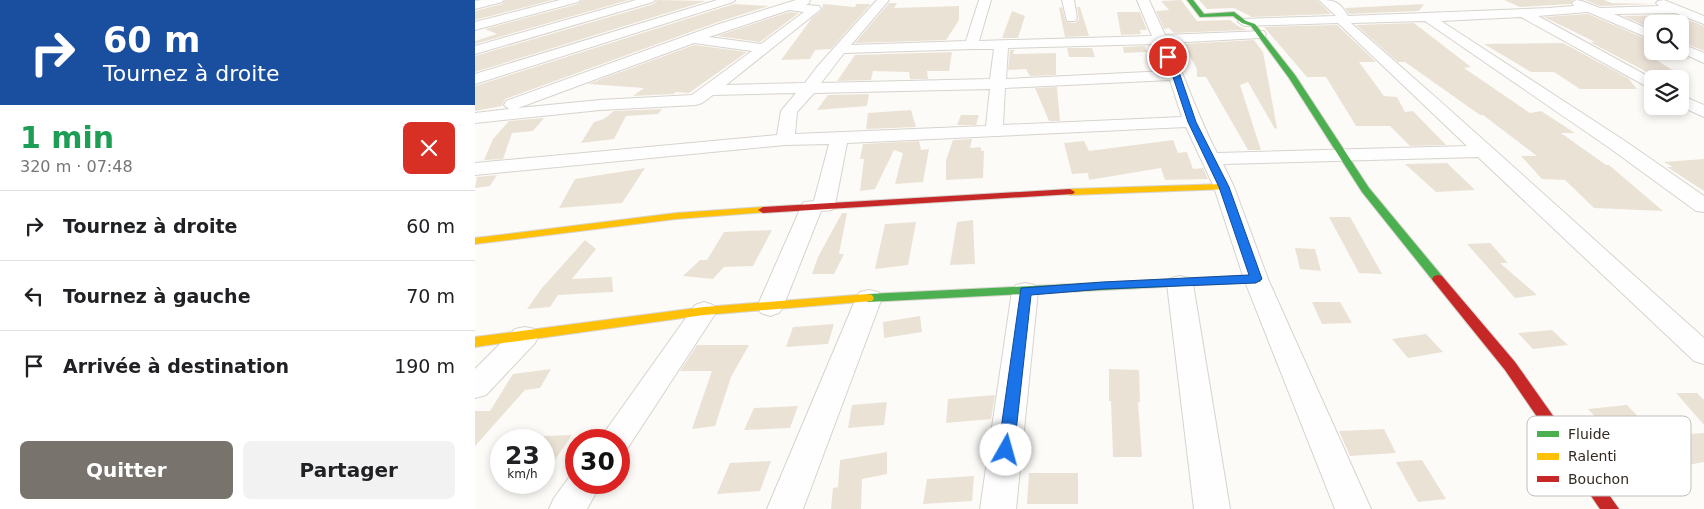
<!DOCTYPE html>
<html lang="fr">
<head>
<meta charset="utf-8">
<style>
	:root { --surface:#fff; --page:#f2f2f2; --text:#202124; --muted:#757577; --line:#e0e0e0; --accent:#78736c }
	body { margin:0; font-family:"DejaVu Sans",sans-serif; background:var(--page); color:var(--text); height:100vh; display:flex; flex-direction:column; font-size:19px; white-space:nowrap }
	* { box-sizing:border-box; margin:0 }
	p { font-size:16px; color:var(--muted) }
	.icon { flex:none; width:28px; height:28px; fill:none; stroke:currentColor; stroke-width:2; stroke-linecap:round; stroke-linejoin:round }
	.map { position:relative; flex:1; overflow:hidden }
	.sheet { display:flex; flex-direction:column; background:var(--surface); width:475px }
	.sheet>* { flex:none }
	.banner { background:#1a4fa0; color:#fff; overflow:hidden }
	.fabs { position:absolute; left:1169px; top:15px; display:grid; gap:10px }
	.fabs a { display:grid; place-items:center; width:45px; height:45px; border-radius:8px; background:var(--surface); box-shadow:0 2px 8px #0003; font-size:25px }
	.speed { position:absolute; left:15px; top:429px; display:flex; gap:10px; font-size:25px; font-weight:700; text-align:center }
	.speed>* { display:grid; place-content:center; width:65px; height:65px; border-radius:50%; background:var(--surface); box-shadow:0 2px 8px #0003; line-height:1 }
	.speed small { font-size:12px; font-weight:400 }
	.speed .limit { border:8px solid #d22; background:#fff; color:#111 }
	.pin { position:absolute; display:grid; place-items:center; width:42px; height:42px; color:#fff; margin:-21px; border:2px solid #fff; border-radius:50%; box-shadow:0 1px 5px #0007 }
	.me { position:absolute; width:55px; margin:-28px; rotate:7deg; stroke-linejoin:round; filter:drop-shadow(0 0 4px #0008) }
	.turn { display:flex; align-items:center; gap:18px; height:105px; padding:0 20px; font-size:22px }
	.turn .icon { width:65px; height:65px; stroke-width:2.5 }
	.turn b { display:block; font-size:35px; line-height:42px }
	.round { display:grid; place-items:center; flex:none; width:52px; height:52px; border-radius:8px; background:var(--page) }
	.headline { display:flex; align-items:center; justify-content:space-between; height:85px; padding:0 20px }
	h1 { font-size:30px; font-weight:700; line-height:38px; color:#1e9e55 }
	.primary-button { display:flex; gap:10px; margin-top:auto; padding:10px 20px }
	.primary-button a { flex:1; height:58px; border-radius:8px; background:var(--accent); color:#fff; font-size:20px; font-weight:700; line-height:58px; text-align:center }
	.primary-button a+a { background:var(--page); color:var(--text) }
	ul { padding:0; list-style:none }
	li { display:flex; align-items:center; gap:15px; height:70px; padding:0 20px; border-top:1px solid var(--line) }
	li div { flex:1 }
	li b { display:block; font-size:19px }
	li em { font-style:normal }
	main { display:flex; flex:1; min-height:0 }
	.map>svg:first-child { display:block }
	.building { fill:#ebe2d6 }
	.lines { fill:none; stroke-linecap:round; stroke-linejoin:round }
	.street-casing { stroke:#d7d3cd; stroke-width:2 }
	.fast-casing { stroke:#d7d3cd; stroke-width:2 }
	.slow-casing { stroke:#d7d3cd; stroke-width:2 }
	.jam-casing { stroke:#d7d3cd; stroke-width:2 }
	.street { fill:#fffefe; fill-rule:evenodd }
	.fast { fill:#4caf50; fill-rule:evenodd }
	.slow { fill:#ffc107; fill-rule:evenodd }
	.jam { fill:#c62828; fill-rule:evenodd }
	.route { fill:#1a73e8; stroke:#114b97 }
	.key { fill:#fff; stroke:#c1bfbc; stroke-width:1 }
	.key-label { font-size:14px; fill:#312a20 }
</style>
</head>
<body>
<main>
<section class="sheet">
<div class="banner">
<div class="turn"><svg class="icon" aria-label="right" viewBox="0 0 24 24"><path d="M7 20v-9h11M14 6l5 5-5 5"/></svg><div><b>60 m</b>Tournez à droite</div></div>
</div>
<div class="headline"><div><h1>1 min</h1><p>320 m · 07:48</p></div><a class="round" style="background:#d93025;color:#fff"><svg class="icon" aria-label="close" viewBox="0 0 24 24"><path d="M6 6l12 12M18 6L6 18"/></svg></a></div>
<ul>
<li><svg class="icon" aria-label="right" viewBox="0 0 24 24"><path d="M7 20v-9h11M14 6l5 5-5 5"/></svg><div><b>Tournez à droite</b></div><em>60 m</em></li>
<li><svg class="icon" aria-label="left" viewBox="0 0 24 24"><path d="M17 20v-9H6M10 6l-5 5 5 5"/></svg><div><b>Tournez à gauche</b></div><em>70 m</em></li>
<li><svg class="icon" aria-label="arrive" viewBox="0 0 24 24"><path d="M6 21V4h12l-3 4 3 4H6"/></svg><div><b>Arrivée à destination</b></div><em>190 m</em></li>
</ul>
<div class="primary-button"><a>Quitter</a><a>Partager</a></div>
</section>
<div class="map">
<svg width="1229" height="509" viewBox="0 0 1229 509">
	<rect width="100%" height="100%" fill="#fdfbf8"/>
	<g class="building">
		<polygon points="31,0 78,0 0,20 0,11 27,4"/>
		<polygon points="107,0 154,0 0,44 0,41 22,34 10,29 103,4"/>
		<polygon points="182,0 231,1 0,72 0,56 179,4"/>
		<polygon points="706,0 722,21 755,20 763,26 772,30 699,33 694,28 689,29 681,11 694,10 686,1"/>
		<polygon points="724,0 842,0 856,14 777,17 759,8 732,9"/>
		<polygon points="1029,0 1098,0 1096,4 1045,7"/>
		<polygon points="1110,0 1129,0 1137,3 1178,4 1125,6"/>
		<polygon points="414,3 422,3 419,8 484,6 484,20 471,40 380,43"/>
		<polygon points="259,4 294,6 243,22 30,99 27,106 0,111 0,86"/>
		<polygon points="348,4 380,7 381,4 396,4 356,49 340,50 335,59 306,60 337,18 347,10"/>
		<polygon points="949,4 944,11 874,14 870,8"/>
		<polygon points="587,7 591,22 600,23 604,19 602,7 605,7 614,36 590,37 584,8"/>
		<polygon points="537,11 550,16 543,38 527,38"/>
		<polygon points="314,12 324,13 285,42 242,36"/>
		<polygon points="642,12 665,12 672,30 665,30 666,34 646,35"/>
		<polygon points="1113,14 1178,42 1178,51 1201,51 1215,59 1178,58 1207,76 1205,79 1185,79 1115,42 1120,42 1069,17"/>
		<polygon points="1200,15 1229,26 1229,51 1205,41 1205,24 1178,24 1178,29 1148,16"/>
		<polygon points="939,23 996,67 989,68 1055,113 1066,111 1100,133 1086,133 1131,165 1134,165 1188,211 1119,208 1090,180 1067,179 1046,156 1062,156 1008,115 1005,115 930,62 923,62 881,25"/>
		<polygon points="862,25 901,62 884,62 909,96 922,97 930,112 938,111 971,145 935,146 915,126 881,126 851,77 832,77 789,27"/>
		<polygon points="779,40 788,52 802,128 800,129 773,82 765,85 786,150 773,150 731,77 722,77 722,69 708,44"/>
		<polygon points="1088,43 1153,78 1162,89 1105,89 1079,72 1056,72 1009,44"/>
		<polygon points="219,45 272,52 214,93 200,92 199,94 158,96 169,88 113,84"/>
		<polygon points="670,46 672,52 649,53 648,47"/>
		<polygon points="592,48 617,48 620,57 594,57"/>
		<polygon points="535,50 539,50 538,54 581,53 581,75 555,76 551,69 533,70"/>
		<polygon points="477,52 474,71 452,71 453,79 435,79 434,72 398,71 396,80 362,81 380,55"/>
		<polygon points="582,87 585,121 574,121 560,88"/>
		<polygon points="394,94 392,106 342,110 353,95"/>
		<polygon points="187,109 183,114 151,116 139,139 106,143 119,122 129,119 139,111"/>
		<polygon points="436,110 441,127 391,129 393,113"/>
		<polygon points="486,115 504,115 501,125 482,125"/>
		<polygon points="69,118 58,131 37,133 28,159 9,160 18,139 34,121"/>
		<polygon points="497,139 495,148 506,147 506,151 509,151 508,178 471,180 471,160 478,140"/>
		<polygon points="698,140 703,153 712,152 718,169 728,168 733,179 690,180 686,168 614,180 613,173 597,174 589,143 609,141 614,151"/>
		<polygon points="444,141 446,150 454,149 448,182 420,184 428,153 419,150 400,189 385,191 389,159 385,159 388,144"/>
		<polygon points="1229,159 1229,191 1192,167 1198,167 1189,162"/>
		<polygon points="972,163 1000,190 961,192 930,164"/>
		<polygon points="170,168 147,203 84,208 100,179"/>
		<polygon points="22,175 15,186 0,188 2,177"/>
		<polygon points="367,213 372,213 364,254 369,254 359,274 337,274 343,257"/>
		<polygon points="854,217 875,217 907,274 884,273"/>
		<polygon points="498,220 500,264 475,265 482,222"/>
		<polygon points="441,222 433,265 400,269 410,224"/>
		<polygon points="297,230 278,266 249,267 238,279 208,276 225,260 232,260 249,232"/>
		<polygon points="110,240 121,249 97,279 137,277 138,292 83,295 75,307 52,309 67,288"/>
		<polygon points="1015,243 1033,263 1025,263 1062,295 1040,298 992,244"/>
		<polygon points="820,248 840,249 846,271 825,269"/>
		<polygon points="837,302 865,302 877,323 847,324"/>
		<polygon points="445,316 447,332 409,338 408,322"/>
		<polygon points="359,324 353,344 311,347 318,327"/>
		<polygon points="1077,330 1093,345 1058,349 1043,333"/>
		<polygon points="951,334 968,352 933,358 917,339"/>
		<polygon points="222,345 274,345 256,377 240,426 217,429 237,371 205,371"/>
		<polygon points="76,369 65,388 50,390 0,446 0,411 15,411 38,374"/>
		<polygon points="634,369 664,370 665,402 663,402 667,457 638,457 636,401 634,401"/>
		<polygon points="1201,393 1222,393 1229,400 1229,425"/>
		<polygon points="520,395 516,419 471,423 473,399"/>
		<polygon points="412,402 409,425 373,428 377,405"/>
		<polygon points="1152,405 1182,436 1229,433 1229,462 1161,475 1139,453 1151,451 1113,409"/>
		<polygon points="323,406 315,428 269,430 279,408"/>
		<polygon points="909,429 921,453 875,456 864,431"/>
		<polygon points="97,435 69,476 69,436"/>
		<polygon points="412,452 412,474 387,479 386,509 356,509 358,488 363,487 365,460"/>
		<polygon points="947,460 971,499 943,502 921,462"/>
		<polygon points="296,461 285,491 242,494 255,463"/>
		<polygon points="554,473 603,473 603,504 552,504"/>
		<polygon points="499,476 497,501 448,504 452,479"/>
	</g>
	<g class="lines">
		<g class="street-casing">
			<g id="street">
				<polygon points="7,0 29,0 27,2 0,9 0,1"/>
				<polygon points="85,0 105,0 103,2 0,30 0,22"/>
				<polygon points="161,0 180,0 178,2 0,54 0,46"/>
				<polygon points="242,0 260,0 258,2 0,84 0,74"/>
				<path d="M 321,0 L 335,0 L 334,3 L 331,5 L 344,6 L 346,9 L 251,85 L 330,83 L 342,67 L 402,0 L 414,0 L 376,45 L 491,41 L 504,0 L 516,0 L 504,41 L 677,36 L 662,0 L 674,0 L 690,35 L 789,31 L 791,34 L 789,37 L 784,38 L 694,43 C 711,79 723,117 742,153 L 992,146 L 863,23 L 769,26 L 763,22 L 765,19 L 861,16 L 844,0 C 860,0 865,2 873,16 L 1073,8 L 1099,6 L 1097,3 L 1101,0 L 1107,1 L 1125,8 L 1184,6 L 1181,3 L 1183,1 L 1189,0 L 1229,16 L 1229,24 L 1200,13 L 1139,14 L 1178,31 L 1178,40 L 1113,12 L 1063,16 L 1178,79 L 1178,90 L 1046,17 L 966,21 L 1150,141 L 1229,196 L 1229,212 L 1221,211 L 1136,149 L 950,21 L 876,23 C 995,126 1111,233 1229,338 L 1229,364 L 1219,361 L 1003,157 L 748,164 L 759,187 L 793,279 L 896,509 L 860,509 L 769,279 L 739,187 L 711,127 L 372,143 L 360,205 L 357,210 L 346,211 L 308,307 L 304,313 L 295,316 L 286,313 L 282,307 L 326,207 L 329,202 L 339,201 L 354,144 L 310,145 L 0,175 L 0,163 L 302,135 L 306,111 L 321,93 L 238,95 L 227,103 L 221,105 L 125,110 L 0,123 L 0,113 L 34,109 L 29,105 L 31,101 L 244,24 ZM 314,10 L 329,12 L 286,44 L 234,37 ZM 219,43 L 277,51 L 217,95 L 125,100 L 43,108 ZM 680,44 L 692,71 L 531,79 L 533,48 ZM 499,49 L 519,49 L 515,79 L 346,83 L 369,53 ZM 695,80 L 707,117 L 528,125 L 530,88 ZM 515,89 L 511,126 L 320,134 L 322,112 L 339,93 Z"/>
				<polygon points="587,0 599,0 602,18 600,21 592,21"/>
				<polygon points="1205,43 1229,53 1229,63 1203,51 1205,51"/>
				<polygon points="1205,95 1229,105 1229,117 1205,106"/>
				<polygon points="705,276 714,278 718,284 755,509 719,509 692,284 696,278"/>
				<polygon points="550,283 559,285 563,291 541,509 505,509 537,291 541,285"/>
				<polygon points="394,290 403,292 407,298 328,509 292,509 381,298 385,292"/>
				<polygon points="229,302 238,305 242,311 152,449 144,452 144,440 124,440 220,305"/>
				<polygon points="50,327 60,329 64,336 60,343 11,395 0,398 0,369 40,329"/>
				<polygon points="101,470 101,482 127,482 112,509 74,509 79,498 98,472"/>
			</g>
		</g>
		<g class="fast-casing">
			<g id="fast">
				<polygon points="712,0 718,0 729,14 759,12 771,21 780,24 820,75 894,188 967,276 969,279 967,282 959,282 887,192 814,78 776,26 767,23 758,16 725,17"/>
				<polygon points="781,275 785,276 787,279 785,282 393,302 387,298 393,294"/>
			</g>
		</g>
		<g class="slow-casing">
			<g id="slow">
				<polygon points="749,184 752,185 754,187 752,189 595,195 590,192 595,189"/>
				<polygon points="288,207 292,208 293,210 292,212 201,219 0,244 0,238 201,213"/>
				<polygon points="393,294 397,295 399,298 397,301 229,315 0,347 0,337 229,307"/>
			</g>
		</g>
		<g class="jam-casing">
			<g id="jam">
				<polygon points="595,189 600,192 598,194 288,213 283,210 288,207"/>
				<polygon points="963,275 967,276 1040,362 1144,509 1125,509 1030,370 959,282 957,279 959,276"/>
			</g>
		</g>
		<use href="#street" class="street"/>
		<use href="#fast" class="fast"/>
		<use href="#slow" class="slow"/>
		<use href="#jam" class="jam"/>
	</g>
	<polygon class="route" points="691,56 696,57 705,75 721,122 754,187 787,279 781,283 628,289 556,295 539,450 536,454 531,456 525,454 523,450 546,288 628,282 774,275 744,187 713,122"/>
	<rect x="1052" y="416" width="164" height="80" rx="8" class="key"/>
	<rect x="1062" y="431" width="22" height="6" fill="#4caf50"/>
	<rect x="1062" y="453" width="22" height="7" fill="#ffc107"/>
	<rect x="1062" y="476" width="22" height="6" fill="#c62828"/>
	<g class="key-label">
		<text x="1093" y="439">Fluide</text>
		<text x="1093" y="461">Ralenti</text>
		<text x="1093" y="484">Bouchon</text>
	</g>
</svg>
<div class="fabs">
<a><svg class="icon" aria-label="search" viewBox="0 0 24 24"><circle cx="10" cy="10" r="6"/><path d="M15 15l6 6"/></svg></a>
<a><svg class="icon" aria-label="layers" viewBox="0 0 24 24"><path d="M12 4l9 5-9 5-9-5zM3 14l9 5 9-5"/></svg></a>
</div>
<div class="speed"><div>23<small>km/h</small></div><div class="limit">30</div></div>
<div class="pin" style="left:693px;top:57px;background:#d93025"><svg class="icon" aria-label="arrive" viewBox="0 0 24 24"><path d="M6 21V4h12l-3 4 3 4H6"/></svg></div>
<svg class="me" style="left:531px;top:450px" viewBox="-20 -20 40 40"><circle r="19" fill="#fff"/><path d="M0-13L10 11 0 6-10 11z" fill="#1a73e8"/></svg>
</div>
</main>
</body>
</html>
